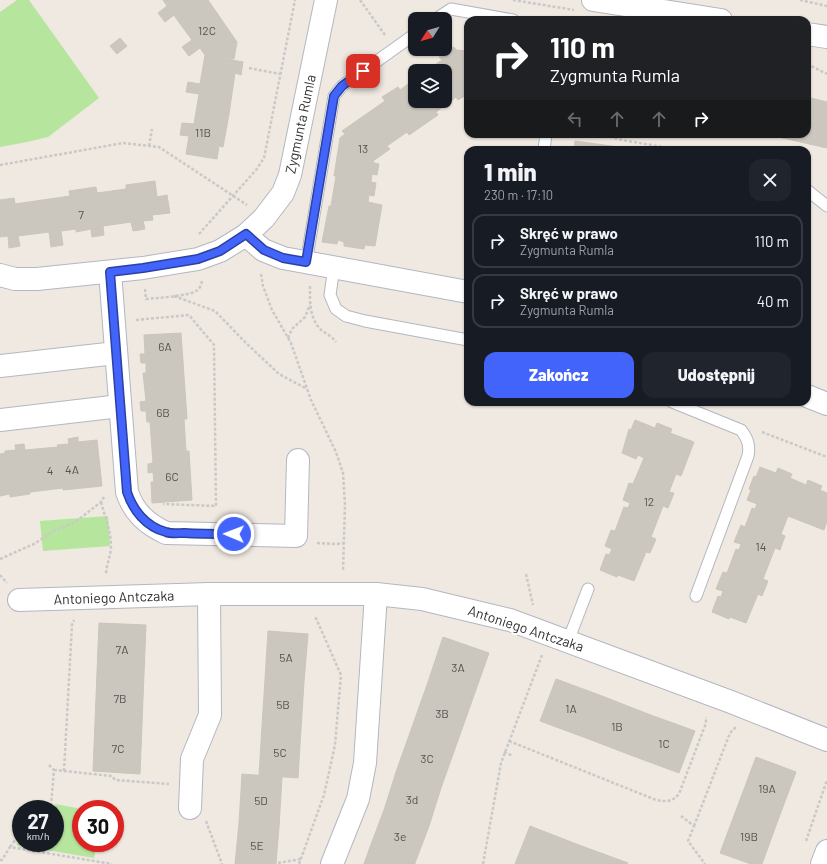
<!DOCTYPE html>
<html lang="pl">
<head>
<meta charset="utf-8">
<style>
	:root { --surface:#171b24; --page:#20242c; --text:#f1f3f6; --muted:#9ea1a6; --line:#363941; --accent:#4264fb }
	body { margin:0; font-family:Barlow,sans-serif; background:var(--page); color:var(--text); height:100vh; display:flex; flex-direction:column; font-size:15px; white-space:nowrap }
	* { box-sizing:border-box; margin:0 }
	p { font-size:13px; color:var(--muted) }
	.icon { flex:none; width:22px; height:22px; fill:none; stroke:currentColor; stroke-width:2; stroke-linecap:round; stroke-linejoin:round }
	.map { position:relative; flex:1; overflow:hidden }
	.sheet { position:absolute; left:464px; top:146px; width:347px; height:260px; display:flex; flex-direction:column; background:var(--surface); border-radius:12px; box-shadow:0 1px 3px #0004 }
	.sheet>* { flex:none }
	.guide { position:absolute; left:464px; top:16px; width:347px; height:122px; border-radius:12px; box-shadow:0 1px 3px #0004; background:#202124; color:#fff; overflow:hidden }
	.needle { width:26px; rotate:233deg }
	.tools { position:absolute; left:408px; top:12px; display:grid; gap:8px }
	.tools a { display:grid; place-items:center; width:44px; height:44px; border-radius:8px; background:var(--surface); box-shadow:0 1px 3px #0004; font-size:20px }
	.speed { position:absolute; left:12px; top:800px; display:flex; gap:8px; font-size:20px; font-weight:700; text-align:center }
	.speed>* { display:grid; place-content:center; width:52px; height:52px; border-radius:50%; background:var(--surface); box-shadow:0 1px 3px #0004; line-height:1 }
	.speed small { font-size:10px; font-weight:400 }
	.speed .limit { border:6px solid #d22; background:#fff; color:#111 }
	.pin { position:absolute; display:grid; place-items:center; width:34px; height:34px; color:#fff; margin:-17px; border-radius:8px; box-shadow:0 2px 6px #0006 }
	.me { position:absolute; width:44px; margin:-22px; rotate:271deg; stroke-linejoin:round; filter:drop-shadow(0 0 3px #0008) }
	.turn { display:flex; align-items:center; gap:14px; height:84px; padding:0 20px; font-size:18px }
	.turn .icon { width:52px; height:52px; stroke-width:2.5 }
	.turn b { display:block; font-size:28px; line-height:34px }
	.lanes { display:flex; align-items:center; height:38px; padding:0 20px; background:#0003; justify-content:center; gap:20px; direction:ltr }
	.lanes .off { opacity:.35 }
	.round { display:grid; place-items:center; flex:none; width:42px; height:42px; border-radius:12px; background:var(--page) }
	.head { display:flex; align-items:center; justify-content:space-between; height:68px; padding:0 20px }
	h1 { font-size:24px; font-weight:800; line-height:30px }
	.primary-button { display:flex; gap:8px; margin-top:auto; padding:8px 20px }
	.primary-button a { flex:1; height:46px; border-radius:12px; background:var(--accent); color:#fff; font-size:16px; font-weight:800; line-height:46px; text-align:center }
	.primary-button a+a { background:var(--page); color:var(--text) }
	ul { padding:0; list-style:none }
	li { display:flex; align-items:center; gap:12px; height:54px; margin:0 8px 6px; padding:0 12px; border:2px solid var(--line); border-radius:12px }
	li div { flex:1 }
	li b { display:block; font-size:15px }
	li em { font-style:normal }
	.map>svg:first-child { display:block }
	.green { fill:#b6e59e }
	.building { fill:#cbc7bf; stroke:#cbc5ba }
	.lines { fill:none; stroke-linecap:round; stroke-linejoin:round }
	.service-casing { stroke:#b4b7c1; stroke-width:13 }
	.minor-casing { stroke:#b4b7c1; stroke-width:24 }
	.path { stroke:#c9c9c9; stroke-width:2.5; stroke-dasharray:3 2; stroke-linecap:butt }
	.service { stroke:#fff; stroke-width:11 }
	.minor { stroke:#fff; stroke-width:22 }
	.route-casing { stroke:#2b41a3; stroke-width:10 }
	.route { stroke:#4264fb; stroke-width:7 }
	.labels { text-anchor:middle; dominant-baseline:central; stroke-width:4; stroke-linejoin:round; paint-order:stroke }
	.number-label { font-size:12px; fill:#555452 }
	.street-label { font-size:14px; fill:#2e2e2e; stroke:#fff }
</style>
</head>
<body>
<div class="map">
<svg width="827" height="864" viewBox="0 0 827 864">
	<rect width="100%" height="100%" fill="#efe9e1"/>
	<g class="green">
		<polygon points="17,0 29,0 99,98 48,137 27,142 0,147 0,12"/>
		<polygon points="108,516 110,546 43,551 40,521"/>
		<polygon points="55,804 82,809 81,809 81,843 97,843 94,858 17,845 18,840 21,837 21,843 55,843 55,809 48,809 54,808"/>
	</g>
	<g class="building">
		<polygon points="163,0 208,0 178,21 174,15 165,22 158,13 167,6"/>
		<polygon points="208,0 237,42 234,59 205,55 200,48 189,56 182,47 192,40 178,21"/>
		<polygon points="120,38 127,46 117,54 110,46"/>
		<polygon points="454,47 456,50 468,51 468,94 458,100 456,97 436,112 438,115 409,135 407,132 387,146 390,149 373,161 374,163 379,164 377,175 372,174 371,182 376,183 374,196 369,195 368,202 382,205 375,246 365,245 364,249 344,246 344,242 338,240 337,244 322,242 329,206 331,206 336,176 334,176 340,138 345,134 342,131 385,101 382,97 398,87 400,90 415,79 415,101 445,101 445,71 426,71 442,60 439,57"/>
		<polygon points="205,55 243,62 241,75 235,73 229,114 197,106 199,94 186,92 188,82 200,84"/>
		<polygon points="807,97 827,102 827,148 796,141 797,134 807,134"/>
		<polygon points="197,106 229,114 223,147 219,146 217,159 186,154 189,136 180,135 182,123 194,124"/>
		<polygon points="765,134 797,134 796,141"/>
		<polygon points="575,141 626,148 626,150 574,150"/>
		<polygon points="155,181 157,197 167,195 170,213 152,215 153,220 143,221 145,229 133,231 131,222 103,226 104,235 92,237 91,229 76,232 76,229 61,231 63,245 51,247 49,232 18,236 20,246 9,248 8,236 0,237 0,200 14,198 15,204 70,196 69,191 96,187 97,193 126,189 126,185"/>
		<polygon points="181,333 187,419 184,419 186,451 189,451 192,500 152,503 151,482 154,482 153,472 148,473 148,464 153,463 150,422 147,422 146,411 141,411 140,402 146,401 143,373 146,373 146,363 141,363 140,354 145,354 144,335"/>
		<polygon points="635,420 655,428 657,423 672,429 670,433 694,442 681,476 676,474 669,492 674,493 668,508 663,506 651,537 656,539 650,553 646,552 634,581 618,575 617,577 600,570 606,554 609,555 612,549 605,546 611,530 615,531 624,507 628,508 630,503 623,500 629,483 633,484 644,458 638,455 636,459 622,453 629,429 631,430"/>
		<polygon points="78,437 78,442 97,440 102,486 63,490 63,488 30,492 30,494 10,497 10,494 0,496 0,454 5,453 5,451 16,450 15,445 24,444 25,450 58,447 57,445 69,444 68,439"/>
		<polygon points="760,467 776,473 778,468 792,474 790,478 806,485 808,480 822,486 820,490 827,493 827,521 824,530 788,516 781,534 785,536 780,550 775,548 763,579 768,581 762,596 758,594 746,623 730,617 729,619 712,612 718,596 721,597 723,591 716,589 723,572 727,573 736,549 739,550 741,544 734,542 741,525 745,527 752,508 755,509 757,504 747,500 751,490 749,489 754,476 756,477"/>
		<polygon points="99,623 146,625 144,674 97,672"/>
		<polygon points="268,631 308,634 304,682 265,679"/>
		<polygon points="443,637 489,653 473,698 428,682"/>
		<polygon points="97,672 144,674 142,724 95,722"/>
		<polygon points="265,679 304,682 301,729 262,726"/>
		<polygon points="556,679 602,696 586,738 540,721"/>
		<polygon points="428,682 473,698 457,743 412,727"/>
		<polygon points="602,696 648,714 633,756 586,738"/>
		<polygon points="648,714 695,731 679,773 633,756"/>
		<polygon points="95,722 142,724 140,774 93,771"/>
		<polygon points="262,726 301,729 298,778 259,775"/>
		<polygon points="412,727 457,743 441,788 396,772"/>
		<polygon points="756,757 796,772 778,820 738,805"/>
		<polygon points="396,772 441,788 429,826 384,810"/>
		<polygon points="242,774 282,777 279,827 239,823"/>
		<polygon points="738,805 778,820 762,864 751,864 720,853"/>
		<polygon points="384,810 429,826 415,863 370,847"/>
		<polygon points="239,823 279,827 276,864 235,864"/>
		<polygon points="530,826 579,845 571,864 515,864"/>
		<polygon points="579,845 628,863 627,864 571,864"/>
		<polygon points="370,847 415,863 415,864 364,864"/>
	</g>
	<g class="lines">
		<g class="service-casing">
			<g id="service">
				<polyline points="436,19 451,9 513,20"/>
				<polyline points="544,150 546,134"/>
				<polyline points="807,190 827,206"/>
				<polyline points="306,263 334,96 342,86 415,34"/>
				<polyline points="334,267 330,295 336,309 346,316 365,321 468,340"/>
				<path d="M 672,402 L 741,430 C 748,439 750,446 748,456 L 696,596"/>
				<polyline points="568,641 588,589"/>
			</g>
		</g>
		<g class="minor-casing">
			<g id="minor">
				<polyline points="593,0 721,20"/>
				<polyline points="807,34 827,37"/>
				<polyline points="246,235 263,250 283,258 468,292"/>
				<path d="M 110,272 L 127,492 C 134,513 147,524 166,533 L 296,536 L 298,460"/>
				<polyline points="0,275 15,279 37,279 143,268 198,259 220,251 246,235 264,218 283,193 290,175 326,0"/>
				<polyline points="0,366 116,353"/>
				<polyline points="807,396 827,404"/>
				<polyline points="0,420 120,406"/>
				<polyline points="19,600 209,594 376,594 422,599 510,620 731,702 827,740"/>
				<polyline points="190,808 192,759 210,715 209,594"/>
				<polyline points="332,864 358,799 365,763 376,594"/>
				<polyline points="822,864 827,851"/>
			</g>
		</g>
		<g class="path">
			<polyline points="360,0 385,35"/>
			<polyline points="513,0 574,10"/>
			<polyline points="800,0 827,6"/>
			<polyline points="807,64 827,74"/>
			<polyline points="249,68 280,74"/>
			<polyline points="600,134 622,140 669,148 670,150"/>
			<polyline points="149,146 152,129"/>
			<polyline points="0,165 123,143 159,147 247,205"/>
			<polyline points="199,234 256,170 264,158 295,0"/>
			<polyline points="261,274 263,286 272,310 291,343 311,400 336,452 343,473 345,505 343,571"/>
			<path d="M 310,286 C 310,301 309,315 319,328 C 324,333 331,335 336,342"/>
			<path d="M 145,289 L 146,299 C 156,298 189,296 196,291 C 200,289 201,285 202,281"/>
			<polyline points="174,296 215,311 246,343 279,374 307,389"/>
			<polyline points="136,320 189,315 214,345 216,506 163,504"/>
			<polyline points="288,338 292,329 305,317 310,305"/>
			<polyline points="762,432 827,457"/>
			<path d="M 101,502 C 105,517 111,531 111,546 C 111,556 106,565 106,575"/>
			<polyline points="317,543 337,544 344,543"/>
			<polyline points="0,559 34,544 55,530 74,523 101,502 104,497"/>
			<polyline points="526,574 533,605"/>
			<polyline points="0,575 7,583"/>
			<path d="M 509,741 L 656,800 C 666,802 672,802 679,794 L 706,723 L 706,717"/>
			<polyline points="504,752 513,756"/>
			<polyline points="54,770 112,776 115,780 169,784"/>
			<polyline points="64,771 72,625 74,620"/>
			<polyline points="41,809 51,805 54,770 49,765"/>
			<polyline points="681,816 694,826 688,841 705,864"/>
			<polyline points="206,821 222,864"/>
			<polyline points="694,826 730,733 736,727"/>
			<polyline points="806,841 827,780"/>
			<polyline points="10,847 21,832"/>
			<polyline points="0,860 2,860 10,847 112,864"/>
			<polyline points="278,863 301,859"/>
			<polyline points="299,864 324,795 335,745 341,675 315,616"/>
			<polyline points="483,864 501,763 542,655"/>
		</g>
		<use href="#service" class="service"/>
		<use href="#minor" class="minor"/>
	</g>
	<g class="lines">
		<g class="route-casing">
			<path id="route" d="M 234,534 C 217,534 201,534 184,533 C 178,533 171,534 166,532 C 146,527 133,510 127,492 L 110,272 L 143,268 L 198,259 L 220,251 L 246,234 L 264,250 L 283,258 L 306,262 L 334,96 L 342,86 L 363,71"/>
		</g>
		<use href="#route" class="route"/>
	</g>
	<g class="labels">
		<g class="number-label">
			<text x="207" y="30">12C</text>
			<text x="203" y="132">11B</text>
			<text x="363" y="148">13</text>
			<text x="81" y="214">7</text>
			<text x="165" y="346">6A</text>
			<text x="163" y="412">6B</text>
			<text x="72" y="469">4A</text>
			<text x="50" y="470">4</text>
			<text x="172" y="476">6C</text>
			<text x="649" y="501">12</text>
			<text x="761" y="546">14</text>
			<text x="122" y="649">7A</text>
			<text x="286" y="657">5A</text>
			<text x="458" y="667">3A</text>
			<text x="120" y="698">7B</text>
			<text x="283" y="704">5B</text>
			<text x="571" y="708">1A</text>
			<text x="442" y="713">3B</text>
			<text x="617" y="726">1B</text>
			<text x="664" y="743">1C</text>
			<text x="118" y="748">7C</text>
			<text x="280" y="752">5C</text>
			<text x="427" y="758">3C</text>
			<text x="767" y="788">19A</text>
			<text x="412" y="799">3d</text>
			<text x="261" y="800">5D</text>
			<text x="400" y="836">3e</text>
			<text x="749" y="836">19B</text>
			<text x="257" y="845">5E</text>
		</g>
		<g class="street-label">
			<text transform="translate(300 124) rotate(-78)">Zygmunta Rumla</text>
			<text transform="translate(114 597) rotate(-2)">Antoniego Antczaka</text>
			<text transform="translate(526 628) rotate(18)">Antoniego Antczaka</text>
		</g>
	</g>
</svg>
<div class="tools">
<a><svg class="needle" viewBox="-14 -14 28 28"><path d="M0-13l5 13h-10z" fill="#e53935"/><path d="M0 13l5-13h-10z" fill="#9ea1a6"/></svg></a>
<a><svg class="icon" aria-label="layers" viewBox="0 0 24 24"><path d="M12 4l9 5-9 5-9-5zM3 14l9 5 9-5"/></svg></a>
</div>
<div class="speed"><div>27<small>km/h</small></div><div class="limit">30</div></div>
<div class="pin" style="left:363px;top:71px;background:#d93025"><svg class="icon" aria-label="arrive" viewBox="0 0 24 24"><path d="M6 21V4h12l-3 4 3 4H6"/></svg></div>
<svg class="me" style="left:234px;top:534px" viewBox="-20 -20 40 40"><circle r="17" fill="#4264fb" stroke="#fff" stroke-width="3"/><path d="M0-11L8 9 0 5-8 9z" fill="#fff"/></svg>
<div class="guide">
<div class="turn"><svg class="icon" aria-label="right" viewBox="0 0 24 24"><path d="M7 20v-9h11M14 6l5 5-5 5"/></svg><div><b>110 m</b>Zygmunta Rumla</div></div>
<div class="lanes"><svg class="icon off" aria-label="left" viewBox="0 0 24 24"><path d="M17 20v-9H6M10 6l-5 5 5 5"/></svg><svg class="icon off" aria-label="ahead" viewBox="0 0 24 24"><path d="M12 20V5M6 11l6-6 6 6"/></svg><svg class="icon off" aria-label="ahead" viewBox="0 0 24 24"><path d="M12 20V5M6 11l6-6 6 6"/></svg><svg class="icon" aria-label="right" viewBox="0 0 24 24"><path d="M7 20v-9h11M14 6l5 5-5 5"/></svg></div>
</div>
<section class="sheet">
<div class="head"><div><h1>1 min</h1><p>230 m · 17:10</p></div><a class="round"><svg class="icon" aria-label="close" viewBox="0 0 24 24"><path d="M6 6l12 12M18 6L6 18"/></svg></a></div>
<ul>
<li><svg class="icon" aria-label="right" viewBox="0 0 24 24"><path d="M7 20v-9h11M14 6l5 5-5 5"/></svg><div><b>Skręć w prawo</b><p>Zygmunta Rumla</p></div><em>110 m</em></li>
<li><svg class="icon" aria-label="right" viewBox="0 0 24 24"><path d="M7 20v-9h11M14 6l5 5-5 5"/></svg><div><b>Skręć w prawo</b><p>Zygmunta Rumla</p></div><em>40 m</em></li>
</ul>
<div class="primary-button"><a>Zakończ</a><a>Udostępnij</a></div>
</section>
</div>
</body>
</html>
